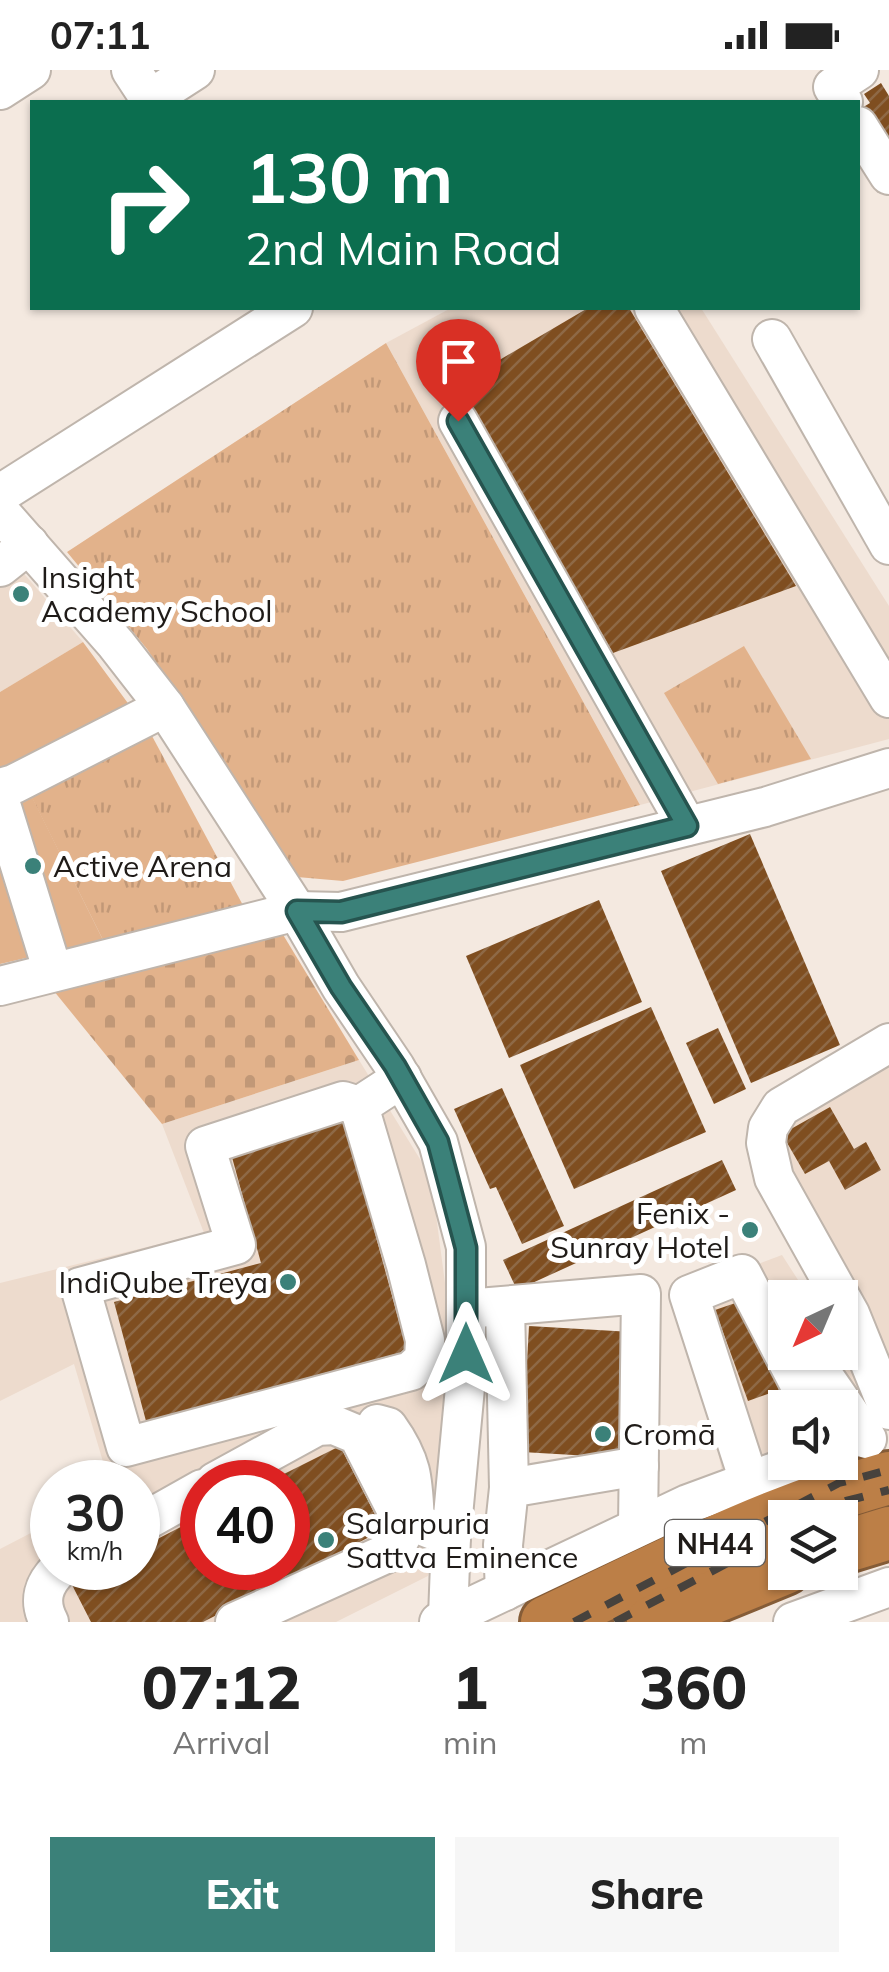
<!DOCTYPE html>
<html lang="en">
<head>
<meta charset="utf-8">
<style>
	:root { --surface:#fff; --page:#f6f6f6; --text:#222; --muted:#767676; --accent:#3b8179 }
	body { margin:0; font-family:Mulish,sans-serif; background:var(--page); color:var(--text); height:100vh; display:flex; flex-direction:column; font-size:38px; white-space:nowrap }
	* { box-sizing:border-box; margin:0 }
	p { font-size:32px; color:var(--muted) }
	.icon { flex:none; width:55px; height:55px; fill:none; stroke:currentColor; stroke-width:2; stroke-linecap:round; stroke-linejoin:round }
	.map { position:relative; height:1552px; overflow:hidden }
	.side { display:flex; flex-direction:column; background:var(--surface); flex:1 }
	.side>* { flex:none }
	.top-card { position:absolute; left:30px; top:30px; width:830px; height:210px; border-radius:0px; box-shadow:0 2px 8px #0004; background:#0b6e4f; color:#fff; overflow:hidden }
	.needle { width:65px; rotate:224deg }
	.buttons { position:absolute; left:768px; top:1210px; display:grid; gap:20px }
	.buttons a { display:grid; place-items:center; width:90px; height:90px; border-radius:0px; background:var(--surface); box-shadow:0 2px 8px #0004; font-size:50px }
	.speed { position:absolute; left:30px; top:1390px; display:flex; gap:20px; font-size:50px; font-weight:700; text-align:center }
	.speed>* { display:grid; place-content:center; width:130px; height:130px; border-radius:50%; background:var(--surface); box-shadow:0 2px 8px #0004; line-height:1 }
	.speed small { font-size:25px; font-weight:400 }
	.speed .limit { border:15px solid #d22; background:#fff; color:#111 }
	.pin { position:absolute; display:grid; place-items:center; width:85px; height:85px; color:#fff; margin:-102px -42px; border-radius:50% 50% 50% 0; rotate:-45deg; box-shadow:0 0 10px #0007 }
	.pin .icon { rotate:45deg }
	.me { position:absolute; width:110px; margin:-55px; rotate:0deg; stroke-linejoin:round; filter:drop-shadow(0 0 8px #0008) }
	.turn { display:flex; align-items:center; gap:35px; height:210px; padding:0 50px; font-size:45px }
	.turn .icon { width:130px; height:130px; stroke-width:2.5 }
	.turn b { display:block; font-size:70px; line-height:85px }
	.eta { display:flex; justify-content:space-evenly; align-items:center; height:170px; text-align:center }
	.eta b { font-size:60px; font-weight:800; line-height:70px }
	.button { display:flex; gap:20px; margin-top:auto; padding:20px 50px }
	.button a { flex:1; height:115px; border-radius:0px; background:var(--accent); color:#fff; font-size:40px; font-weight:800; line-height:115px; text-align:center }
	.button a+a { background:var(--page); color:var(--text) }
	.status { display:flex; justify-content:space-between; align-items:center; height:70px; padding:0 50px; background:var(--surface); direction:ltr }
	.status svg { height:28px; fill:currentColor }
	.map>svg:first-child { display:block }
	.built { fill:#eddbcd; fill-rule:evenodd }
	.grass { fill:url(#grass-tufts) }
	.cemetery { fill:url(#cemetery-stones) }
	.garden { fill:#e2b28b }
	.building { fill:url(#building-hatch) }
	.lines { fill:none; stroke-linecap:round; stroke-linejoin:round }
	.minor-casing { stroke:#bfb5ac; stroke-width:42 }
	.highway-casing { stroke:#855c37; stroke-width:58 }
	.minor { stroke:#fff; stroke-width:38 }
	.highway { stroke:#bc7f47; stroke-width:52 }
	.rail { stroke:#47423d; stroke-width:8; stroke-dasharray:18 18; stroke-linecap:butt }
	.route-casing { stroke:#26544f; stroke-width:25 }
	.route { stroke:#3b8179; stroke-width:18 }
	.poi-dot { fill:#3b8179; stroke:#fff; stroke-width:4 }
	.labels { text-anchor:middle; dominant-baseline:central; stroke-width:10; stroke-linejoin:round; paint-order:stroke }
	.shield { fill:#fff; stroke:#625f5d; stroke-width:2.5 }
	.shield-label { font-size:28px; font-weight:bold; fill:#1f1b18 }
	.poi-label { font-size:30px; fill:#1f1b18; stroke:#fff; text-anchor:start }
</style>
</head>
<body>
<div class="status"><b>07:11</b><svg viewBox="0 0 49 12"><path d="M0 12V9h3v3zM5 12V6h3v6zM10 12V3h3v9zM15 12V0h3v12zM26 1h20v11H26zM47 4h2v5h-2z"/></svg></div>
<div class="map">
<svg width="889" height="1552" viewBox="0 0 889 1552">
	<defs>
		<pattern id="grass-tufts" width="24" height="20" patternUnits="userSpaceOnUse" patternTransform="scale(2.5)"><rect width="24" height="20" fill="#e2b28b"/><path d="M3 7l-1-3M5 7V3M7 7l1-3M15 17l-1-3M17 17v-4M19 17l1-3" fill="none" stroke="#c19877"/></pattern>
		<pattern id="cemetery-stones" width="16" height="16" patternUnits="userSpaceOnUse" patternTransform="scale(2.5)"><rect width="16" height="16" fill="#e2b28b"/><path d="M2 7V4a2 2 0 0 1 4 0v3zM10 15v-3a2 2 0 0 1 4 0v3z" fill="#c19877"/></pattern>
		<pattern id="building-hatch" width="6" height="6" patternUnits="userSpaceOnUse" patternTransform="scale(2.5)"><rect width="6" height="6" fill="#7f4e20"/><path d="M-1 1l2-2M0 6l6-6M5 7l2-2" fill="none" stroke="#8e6946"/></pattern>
	</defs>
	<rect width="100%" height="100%" fill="#f4e9e0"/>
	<g class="built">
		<polygon points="451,238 701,238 889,536 889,669 640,735 386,273"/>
		<polygon points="0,476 83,572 0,622"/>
		<polygon points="889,981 889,1305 780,1094 784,1052"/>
		<path d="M 359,990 L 431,1107 L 452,1266 L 428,1506 L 336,1552 L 0,1552 L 0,1479 L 52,1452 L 52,1498 L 138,1498 L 138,1412 L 109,1412 L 74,1294 L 0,1331 L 0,1213 L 204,1163 L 162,1054 ZM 202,1412 L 288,1412 L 288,1498 L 202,1498 Z"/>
		<polygon points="782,1185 809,1227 785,1228 785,1282 840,1282 840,1279 882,1347 840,1338 785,1338 785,1380 722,1402 686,1221"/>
	</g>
	<g class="grass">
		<polygon points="386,273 640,735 343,811 297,807 147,579 67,482"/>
		<polygon points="744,576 811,689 718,714 664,623"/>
		<polygon points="152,666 245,839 103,870 29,722"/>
	</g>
	<polygon class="cemetery" points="282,863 359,990 162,1054 49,915"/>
	<polygon class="garden" points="83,572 152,666 30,723 103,870 0,894 0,622"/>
	<g class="building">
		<polygon points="881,13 889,26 889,66 882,71 860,39 870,33 864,24"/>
		<polygon points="588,238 629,238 796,516 613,583 457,315"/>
		<polygon points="750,764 840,975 751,1013 661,801"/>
		<polygon points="599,830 642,932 509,988 466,886"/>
		<polygon points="651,937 706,1062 574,1119 520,995"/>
		<polygon points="718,958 746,1019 714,1034 686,973"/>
		<polygon points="502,1018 564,1156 522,1174 496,1117 490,1119 454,1039"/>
		<polygon points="830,1037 854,1079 866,1072 881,1100 845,1120 829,1091 805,1104 782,1064"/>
		<polygon points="344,1049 407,1281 146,1351 114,1232 261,1193 230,1080"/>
		<polygon points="722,1090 736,1120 517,1220 503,1190"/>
		<polygon points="747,1229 779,1320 748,1331 715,1240"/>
		<polygon points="529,1256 632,1262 625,1388 522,1382"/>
		<polygon points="340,1376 383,1460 203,1552 91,1552 71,1513 101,1498 138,1498 138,1479 202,1446 202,1498 288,1498 288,1412 268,1412"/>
	</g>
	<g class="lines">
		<g class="minor-casing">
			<g id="minor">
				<polyline points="131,0 150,29 195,0"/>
				<polyline points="0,20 31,0"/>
				<polyline points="843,32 833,17 859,0"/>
				<polyline points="858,56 889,105"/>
				<polyline points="654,238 889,628"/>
				<polyline points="772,269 889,475"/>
				<polyline points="458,351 687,756"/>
				<polyline points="0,424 293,238"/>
				<polyline points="0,442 116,574 165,637 297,841 341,917 395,997 438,1072 466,1177 466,1307 451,1467 448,1547"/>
				<polyline points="0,497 29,474"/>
				<polyline points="0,718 14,714 165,637"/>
				<polyline points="0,731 53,902"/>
				<polyline points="0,916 297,841 341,842 765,737 889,698"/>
				<polyline points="889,973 781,1037 768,1058 766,1073 774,1108 850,1244 889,1340"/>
				<polyline points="359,1036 406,1195 425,1270 424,1289 411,1301 126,1377 80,1217 236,1175 205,1076 343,1031 359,1036 402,1008"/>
				<polyline points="505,1236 509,1418"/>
				<polyline points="466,1239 641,1224 638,1456"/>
				<path d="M 377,1354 L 388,1357 C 414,1393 413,1412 415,1454"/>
				<polyline points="749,1411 689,1225 742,1204 803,1321 827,1311 867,1369"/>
				<polyline points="215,1412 317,1356 334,1355 358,1365 400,1447 451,1467"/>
				<polyline points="138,1455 202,1419"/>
				<polyline points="505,1521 503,1475 509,1418 639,1396"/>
				<path d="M 49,1552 C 38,1531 43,1514 60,1498"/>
				<polyline points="235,1552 392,1481 400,1469 400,1447"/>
				<polyline points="439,1552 688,1434 802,1392"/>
				<polyline points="793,1552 889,1517"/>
			</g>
		</g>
		<g class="highway-casing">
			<g id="highway">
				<polyline points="840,1478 889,1463"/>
				<path d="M 547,1552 C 658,1499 769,1441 889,1408"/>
				<polyline points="653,1552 785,1498"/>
			</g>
		</g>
		<use href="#minor" class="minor"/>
		<use href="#highway" class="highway"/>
		<g class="rail">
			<polyline points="814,1448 846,1431 889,1420"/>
			<polyline points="574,1552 839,1413 889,1400"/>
			<polyline points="615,1552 785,1463"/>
		</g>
	</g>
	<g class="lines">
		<g class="route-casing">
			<polyline id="route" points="458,351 687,756 341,842 297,841 341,917 395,996 438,1072 466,1178 466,1284"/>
		</g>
		<use href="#route" class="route"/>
	</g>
	<g class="poi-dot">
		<circle cx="21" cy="524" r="10"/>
		<circle cx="33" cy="796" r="10"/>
		<circle cx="750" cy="1160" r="10"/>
		<circle cx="288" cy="1212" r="10"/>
		<circle cx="603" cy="1364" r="10"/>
		<circle cx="326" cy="1470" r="10"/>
	</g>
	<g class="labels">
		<rect class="shield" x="665" y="1450" width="100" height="46" rx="8"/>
		<g class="shield-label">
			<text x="715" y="1473">NH44</text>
		</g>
		<g class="poi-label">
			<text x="41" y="507">Insight<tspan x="41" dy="34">Academy School</tspan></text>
			<text x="53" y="796">Active Arena</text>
			<text x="730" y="1143" text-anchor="end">Fenix -<tspan x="730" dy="34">Sunray Hotel</tspan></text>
			<text x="268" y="1212" text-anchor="end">IndiQube Treya</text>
			<text x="623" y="1364">Cromā</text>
			<text x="346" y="1453">Salarpuria<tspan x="346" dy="34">Sattva Eminence</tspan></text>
		</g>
	</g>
</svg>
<div class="buttons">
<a><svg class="needle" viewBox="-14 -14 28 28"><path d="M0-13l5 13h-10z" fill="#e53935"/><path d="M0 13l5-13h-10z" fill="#767676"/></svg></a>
<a><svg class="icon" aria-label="sound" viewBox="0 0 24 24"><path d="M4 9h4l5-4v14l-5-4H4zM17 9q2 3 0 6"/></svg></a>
<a><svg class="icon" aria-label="layers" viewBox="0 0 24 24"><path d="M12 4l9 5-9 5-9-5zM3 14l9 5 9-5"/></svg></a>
</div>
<div class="speed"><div>30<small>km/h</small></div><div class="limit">40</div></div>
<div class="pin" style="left:458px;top:351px;background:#d93025"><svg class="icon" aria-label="arrive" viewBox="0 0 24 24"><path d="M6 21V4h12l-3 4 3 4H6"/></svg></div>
<svg class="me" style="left:466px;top:1284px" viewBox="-20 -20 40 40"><path d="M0-17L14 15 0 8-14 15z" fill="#3b8179" stroke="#fff" stroke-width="4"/></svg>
<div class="top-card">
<div class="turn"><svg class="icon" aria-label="right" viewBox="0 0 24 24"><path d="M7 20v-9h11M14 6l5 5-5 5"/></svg><div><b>130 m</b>2nd Main Road</div></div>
</div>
</div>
<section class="side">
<div class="eta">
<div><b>07:12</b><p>Arrival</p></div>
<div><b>1</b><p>min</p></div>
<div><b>360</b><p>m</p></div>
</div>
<div class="button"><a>Exit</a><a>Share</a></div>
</section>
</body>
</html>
